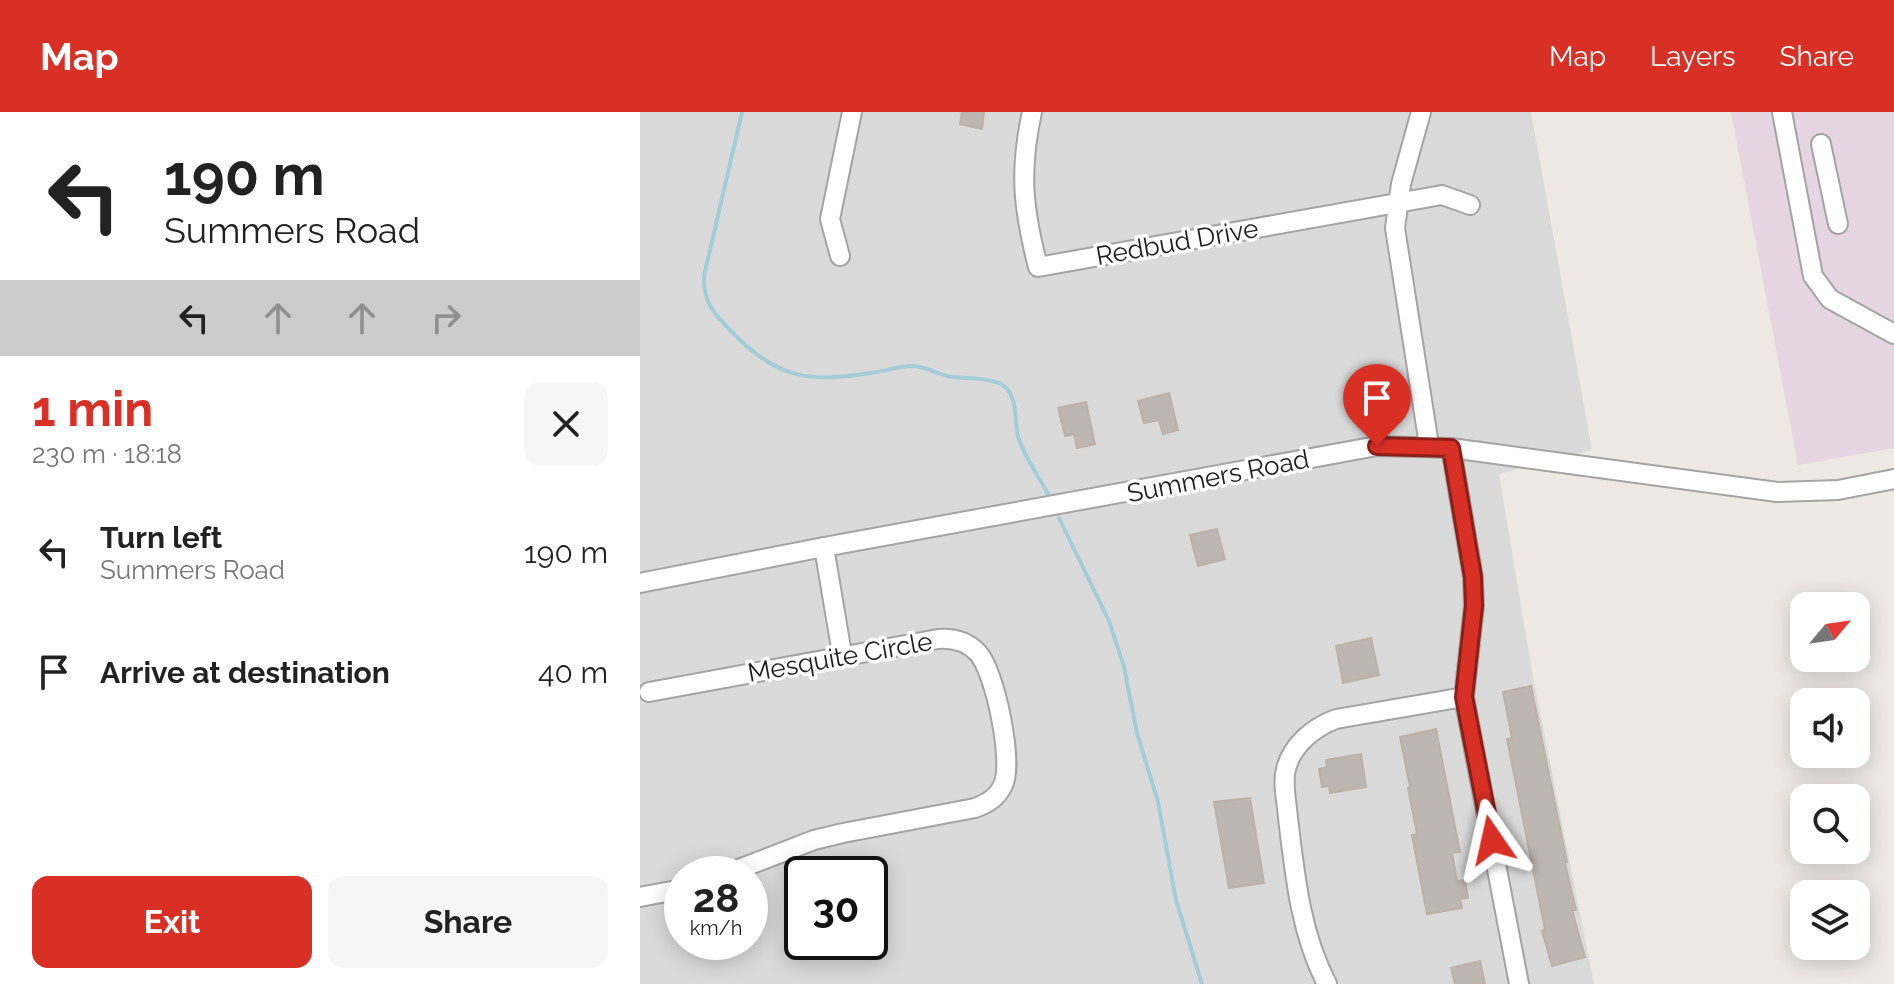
<!DOCTYPE html>
<html lang="en">
<head>
<meta charset="utf-8">
<style>
	:root { --surface:#fff; --page:#f6f6f6; --text:#222; --muted:#767676; --accent:#d93025 }
	body { margin:0; font-family:Raleway,sans-serif; background:var(--page); color:var(--text); height:100vh; display:flex; flex-direction:column; font-size:30px; white-space:nowrap }
	* { box-sizing:border-box; margin:0 }
	p { font-size:26px; color:var(--muted) }
	.icon { flex:none; width:44px; height:44px; fill:none; stroke:currentColor; stroke-width:2; stroke-linecap:round; stroke-linejoin:round }
	.map { position:relative; flex:1; overflow:hidden }
	.drawer { display:flex; flex-direction:column; background:var(--surface); width:640px }
	.drawer>* { flex:none }
	.hud { background:#fff; color:var(--text); overflow:hidden }
	.needle { width:52px; rotate:61deg }
	.tools { position:absolute; left:1150px; top:480px; display:grid; gap:16px }
	.tools a { display:grid; place-items:center; width:80px; height:80px; border-radius:16px; background:var(--surface); box-shadow:0 4px 20px #0003; font-size:40px }
	.speed { position:absolute; left:24px; top:744px; display:flex; gap:16px; font-size:40px; font-weight:700; text-align:center }
	.speed>* { display:grid; place-content:center; width:104px; height:104px; border-radius:50%; background:var(--surface); box-shadow:0 4px 20px #0003; line-height:1 }
	.speed small { font-size:20px; font-weight:400 }
	.speed .limit { border:4px solid #111; border-radius:12px; background:#fff; color:#111 }
	.pin { position:absolute; display:grid; place-items:center; width:68px; height:68px; color:#fff; margin:-82px -34px; border-radius:50% 50% 50% 0; rotate:-45deg; box-shadow:0 0 8px #0007 }
	.pin .icon { rotate:45deg }
	.me { position:absolute; width:88px; margin:-44px; rotate:349deg; stroke-linejoin:round; filter:drop-shadow(0 0 6px #0008) }
	.turn { display:flex; align-items:center; gap:28px; height:168px; padding:0 32px; font-size:36px }
	.turn .icon { width:104px; height:104px; stroke-width:2.5 }
	.turn b { display:block; font-size:56px; line-height:68px }
	.lanes { display:flex; align-items:center; height:76px; padding:0 32px; background:#0003; justify-content:center; gap:40px; direction:ltr }
	.lanes .off { opacity:.35 }
	.round { display:grid; place-items:center; flex:none; width:84px; height:84px; border-radius:16px; background:var(--page) }
	.headline { display:flex; align-items:center; justify-content:space-between; height:136px; padding:0 32px }
	h1 { font-size:48px; font-weight:700; line-height:60px; color:var(--accent) }
	.cta { display:flex; gap:16px; margin-top:auto; padding:16px 32px }
	.cta a { flex:1; height:92px; border-radius:16px; background:var(--accent); color:#fff; font-size:32px; font-weight:700; line-height:92px; text-align:center }
	.cta a+a { background:var(--page); color:var(--text) }
	ul { padding:0; list-style:none }
	li { display:flex; align-items:center; gap:24px; height:120px; padding:0 32px }
	li div { flex:1 }
	li b { display:block; font-size:30px }
	li em { font-style:normal }
	header { display:flex; align-items:center; gap:48px; box-sizing:border-box; height:112px; padding:0 40px; background:var(--accent); color:#fff }
	header strong { font-size:38px }
	nav { display:flex; gap:44px; margin-inline-start:auto; font-size:28px }
	main { display:flex; flex:1; min-height:0 }
	.map>svg:first-child { display:block }
	.residential { fill:#dbdada; fill-rule:evenodd }
	.industrial { fill:#e6d5e3 }
	.lines { fill:none; stroke-linecap:round; stroke-linejoin:round }
	.stream { stroke:#a5ccd9; stroke-width:4 }
	.building { fill:#beb6b0; stroke:#beb1a6; stroke-width:2 }
	.minor-casing { stroke:#a4a4a4; stroke-width:22 }
	.minor { stroke:#fff; stroke-width:18 }
	.route-casing { stroke:#8d1f18; stroke-width:20 }
	.route { stroke:#d93025; stroke-width:14 }
	.labels { text-anchor:middle; dominant-baseline:central; stroke-width:7; stroke-linejoin:round; paint-order:stroke }
	.street-label { font-size:26px; fill:#1d1d1d; stroke:#fff }
</style>
</head>
<body>
<header>
<strong>Map</strong>
<nav><a>Map</a><a>Layers</a><a>Share</a></nav>
</header>
<main>
<section class="drawer">
<div class="hud">
<div class="turn"><svg class="icon" aria-label="left" viewBox="0 0 24 24"><path d="M17 20v-9H6M10 6l-5 5 5 5"/></svg><div><b>190 m</b>Summers Road</div></div>
<div class="lanes"><svg class="icon" aria-label="left" viewBox="0 0 24 24"><path d="M17 20v-9H6M10 6l-5 5 5 5"/></svg><svg class="icon off" aria-label="ahead" viewBox="0 0 24 24"><path d="M12 20V5M6 11l6-6 6 6"/></svg><svg class="icon off" aria-label="ahead" viewBox="0 0 24 24"><path d="M12 20V5M6 11l6-6 6 6"/></svg><svg class="icon off" aria-label="right" viewBox="0 0 24 24"><path d="M7 20v-9h11M14 6l5 5-5 5"/></svg></div>
</div>
<div class="headline"><div><h1>1 min</h1><p>230 m · 18:18</p></div><a class="round"><svg class="icon" aria-label="close" viewBox="0 0 24 24"><path d="M6 6l12 12M18 6L6 18"/></svg></a></div>
<ul>
<li><svg class="icon" aria-label="left" viewBox="0 0 24 24"><path d="M17 20v-9H6M10 6l-5 5 5 5"/></svg><div><b>Turn left</b><p>Summers Road</p></div><em>190 m</em></li>
<li><svg class="icon" aria-label="arrive" viewBox="0 0 24 24"><path d="M6 21V4h12l-3 4 3 4H6"/></svg><div><b>Arrive at destination</b></div><em>40 m</em></li>
</ul>
<div class="cta"><a>Exit</a><a>Share</a></div>
</section>
<div class="map">
<svg width="1254" height="872" viewBox="0 0 1254 872">
	<rect width="100%" height="100%" fill="#eeeae3"/>
	<path class="residential" d="M 0,0 L 891,0 L 952,338 L 859,362 L 893,565 L 954,872 L 0,872 ZM 42,762 L 110,762 L 110,830 L 42,830 ZM 162,762 L 230,762 L 230,830 L 162,830 Z"/>
	<polygon class="industrial" points="1091,0 1254,0 1254,336 1158,353"/>
	<g class="lines">
		<g class="stream">
			<path d="M 102,0 L 64,164 C 63,191 75,203 93,221 C 140,270 173,270 237,260 C 248,258 261,254 273,254 C 288,255 299,263 313,265 C 327,266 349,266 361,272 C 380,282 373,312 379,328 C 386,347 399,365 408,382"/>
			<polyline points="419,406 469,509 484,555 497,621 518,690 536,788 562,872"/>
		</g>
	</g>
	<g class="building">
		<polygon points="322,0 344,0 342,17 320,12"/>
		<polygon points="529,281 538,318 523,322 519,308 504,311 498,289"/>
		<polygon points="446,290 455,332 437,336 434,322 425,324 418,296"/>
		<polygon points="577,417 585,447 558,454 550,423"/>
		<polygon points="731,526 739,563 703,571 696,534"/>
		<polygon points="891,574 927,750 925,751 936,798 932,798 945,845 912,854 902,819 905,818 867,627 872,626 863,580"/>
		<polygon points="796,617 820,740 812,741 817,769 825,768 828,786 820,787 822,796 787,802 772,723 777,722 768,676 770,675 760,625"/>
		<polygon points="721,642 726,675 690,681 689,674 682,675 679,657 687,655 686,648"/>
		<polygon points="610,686 624,771 589,776 574,690"/>
		<polygon points="840,849 845,872 815,872 811,856"/>
	</g>
	<g class="lines">
		<g class="minor-casing">
			<g id="minor">
				<path d="M 392,0 C 379,60 383,96 398,155 L 802,83 L 830,93"/>
				<polyline points="781,0 761,72 755,116 789,333"/>
				<polyline points="1142,0 1173,164 1190,187 1254,222"/>
				<polyline points="1181,32 1198,112"/>
				<polyline points="200,144 190,107 212,0"/>
				<polyline points="811,336 833,465 834,494 824,585 879,872"/>
				<polyline points="184,435 202,542"/>
				<polyline points="0,471 184,435 737,334 811,336 1137,380 1198,378 1254,367"/>
				<path d="M 9,580 L 298,527 C 312,526 327,529 338,541 C 355,559 374,651 363,673 C 357,686 348,691 335,696 L 203,721 L 174,728 L 86,762"/>
				<polyline points="0,785 42,777"/>
				<path d="M 687,872 C 660,820 655,763 648,706 C 647,691 642,672 646,657 C 652,633 674,615 696,607 L 824,585"/>
			</g>
		</g>
		<use href="#minor" class="minor"/>
	</g>
	<g class="lines">
		<g class="route-casing">
			<polyline id="route" points="737,334 811,336 833,465 834,494 824,585 852,728"/>
		</g>
		<use href="#route" class="route"/>
	</g>
	<g class="labels">
		<g class="street-label">
			<text transform="translate(537 130) rotate(-10)">Redbud Drive</text>
			<text transform="translate(578 364) rotate(-11)">Summers Road</text>
			<text transform="translate(200 545) rotate(-10)">Mesquite Circle</text>
		</g>
	</g>
</svg>
<div class="tools">
<a><svg class="needle" viewBox="-14 -14 28 28"><path d="M0-13l5 13h-10z" fill="#e53935"/><path d="M0 13l5-13h-10z" fill="#767676"/></svg></a>
<a><svg class="icon" aria-label="sound" viewBox="0 0 24 24"><path d="M4 9h4l5-4v14l-5-4H4zM17 9q2 3 0 6"/></svg></a>
<a><svg class="icon" aria-label="search" viewBox="0 0 24 24"><circle cx="10" cy="10" r="6"/><path d="M15 15l6 6"/></svg></a>
<a><svg class="icon" aria-label="layers" viewBox="0 0 24 24"><path d="M12 4l9 5-9 5-9-5zM3 14l9 5 9-5"/></svg></a>
</div>
<div class="speed"><div>28<small>km/h</small></div><div class="limit">30</div></div>
<div class="pin" style="left:737px;top:334px;background:#d93025"><svg class="icon" aria-label="arrive" viewBox="0 0 24 24"><path d="M6 21V4h12l-3 4 3 4H6"/></svg></div>
<svg class="me" style="left:852px;top:728px" viewBox="-20 -20 40 40"><path d="M0-17L14 15 0 8-14 15z" fill="#d93025" stroke="#fff" stroke-width="4"/></svg>
</div>
</main>
</body>
</html>
